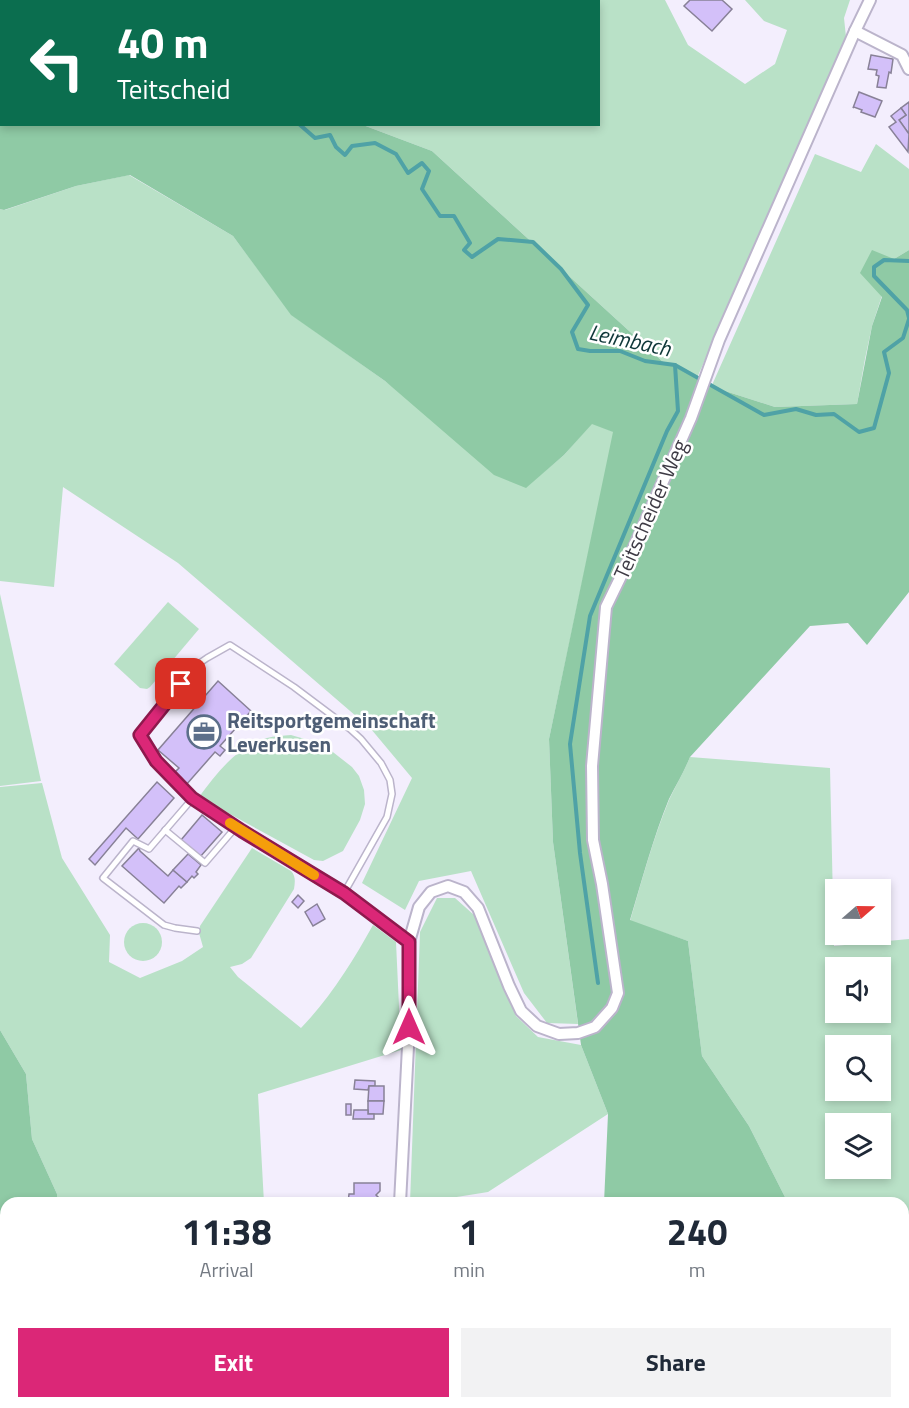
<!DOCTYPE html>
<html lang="en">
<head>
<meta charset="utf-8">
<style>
	:root { --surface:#fff; --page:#f2f2f3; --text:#1f2937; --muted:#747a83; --accent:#db2777 }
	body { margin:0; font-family:"Titillium Web",sans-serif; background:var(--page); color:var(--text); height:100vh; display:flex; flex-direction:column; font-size:22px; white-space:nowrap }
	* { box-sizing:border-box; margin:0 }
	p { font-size:20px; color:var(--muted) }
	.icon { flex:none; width:33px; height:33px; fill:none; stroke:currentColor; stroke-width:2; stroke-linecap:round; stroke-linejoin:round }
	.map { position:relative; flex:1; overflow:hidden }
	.sheet { position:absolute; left:0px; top:1197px; width:909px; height:212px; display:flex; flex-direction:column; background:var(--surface); border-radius:18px 18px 0 0; box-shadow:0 3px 9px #0003 }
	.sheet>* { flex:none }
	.banner { position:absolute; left:0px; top:0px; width:600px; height:126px; box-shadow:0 3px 9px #0003; background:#0b6e4f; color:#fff; overflow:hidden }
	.needle { width:39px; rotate:70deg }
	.buttons { position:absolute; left:825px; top:879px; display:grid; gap:12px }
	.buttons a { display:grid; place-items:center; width:66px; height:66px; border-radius:0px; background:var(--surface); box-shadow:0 3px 9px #0003; font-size:30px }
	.pin { position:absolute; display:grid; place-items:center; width:51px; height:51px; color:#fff; margin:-26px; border-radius:12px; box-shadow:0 3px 9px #0006 }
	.me { position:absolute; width:66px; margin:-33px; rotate:0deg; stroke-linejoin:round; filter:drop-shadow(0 0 4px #0008) }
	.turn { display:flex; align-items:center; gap:21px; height:126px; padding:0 18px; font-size:27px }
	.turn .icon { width:78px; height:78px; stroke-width:2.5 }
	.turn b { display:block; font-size:42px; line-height:51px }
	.eta { display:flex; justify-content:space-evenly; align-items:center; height:102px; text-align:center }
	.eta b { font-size:36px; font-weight:700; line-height:42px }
	.action { display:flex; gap:12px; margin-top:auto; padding:12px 18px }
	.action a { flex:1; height:69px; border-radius:0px; background:var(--accent); color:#fff; font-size:24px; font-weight:700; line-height:69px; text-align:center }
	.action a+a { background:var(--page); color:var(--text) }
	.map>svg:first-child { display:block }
	.green { fill:#b9e1c7; fill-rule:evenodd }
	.forest { fill:#8fcaa5 }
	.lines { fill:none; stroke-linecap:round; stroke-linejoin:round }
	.stream { stroke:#4fa2a6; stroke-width:4 }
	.building { fill:#d3c0f9; stroke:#888197; stroke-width:1.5 }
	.service-casing { stroke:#bbb4cb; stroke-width:8 }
	.minor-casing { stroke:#bbb4cb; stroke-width:14 }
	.service { stroke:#fff; stroke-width:5 }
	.minor { stroke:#fff; stroke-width:10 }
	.route-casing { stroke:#8e194d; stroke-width:15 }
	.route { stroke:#db2777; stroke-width:10 }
	.slow { stroke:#f59e0b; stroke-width:10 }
	.labels { text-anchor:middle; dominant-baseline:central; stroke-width:5; stroke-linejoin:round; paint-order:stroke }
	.street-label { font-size:21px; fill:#3e3b45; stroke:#fff }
	.service-label { font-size:21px; font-weight:bold; fill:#4e5e75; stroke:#fff; text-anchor:start }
	.water-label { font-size:22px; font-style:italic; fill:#0f3739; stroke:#fff }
</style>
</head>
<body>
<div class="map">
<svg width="909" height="1408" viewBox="0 0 909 1408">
	<rect width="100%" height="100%" fill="#f3eefd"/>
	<g class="green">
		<polygon points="0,0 665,0 688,45 745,84 775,64 787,30 764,21 745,0 850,0 844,18 846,37 697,378 662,361 432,151 363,125 598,124 598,2 2,2 1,16 0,15"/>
		<polygon points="876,144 909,169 909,250 894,259 872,326 865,359 857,404 775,407 725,391 712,385 815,154 861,172"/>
		<polygon points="129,175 233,236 292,315 385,381 526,487 564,455 592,423 614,432 549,739 553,842 578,1024 547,1023 524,993 471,871 419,881 405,910 362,883 412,778 371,729 178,563 63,487 54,587 0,581 0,209 5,210 76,186"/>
		<polygon points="0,594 41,781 0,786"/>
		<polygon points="168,602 199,629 150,687 147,689 140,688 114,664"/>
		<path d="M 291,735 L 315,742 L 329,749 L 352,767 L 359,776 L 364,790 L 365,804 L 360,820 L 343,851 L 323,861 L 314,860 L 199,797 C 217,773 237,746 267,738 C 274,736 283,736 291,735 Z"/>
		<path d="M 690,757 L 830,768 L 834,946 L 909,939 L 909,1408 L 857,1408 L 854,1403 L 903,1402 L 903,1203 L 788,1203 L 749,1126 L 702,1056 L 688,941 L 630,921 C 642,880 653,839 669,800 C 676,785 684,772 690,757 ZM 836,968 L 880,968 L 880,1012 L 836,1012 ZM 836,1046 L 880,1046 L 880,1090 L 836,1090 ZM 836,1124 L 880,1124 L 880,1168 L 836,1168 Z"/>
		<path d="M 42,783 L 62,858 L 110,935 L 109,962 L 140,978 L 182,961 L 203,947 L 199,933 L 200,926 L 252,848 L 291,871 C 296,876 295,883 294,889 L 251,958 L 242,964 L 230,967 L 238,977 L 301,1028 C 330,998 353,961 373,925 L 396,942 L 401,1050 L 258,1094 L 264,1203 L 57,1203 L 57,1194 L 32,1139 L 26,1074 L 0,1030 L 0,787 Z"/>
		<polygon points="437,898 455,898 474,915 516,1016 538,1037 581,1045 608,1114 488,1192 419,1203 410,1203 420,932"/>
		<circle cx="143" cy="942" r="19"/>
		<polygon points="246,1402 249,1408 127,1408 122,1403"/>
	</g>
	<g class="forest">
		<path d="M 0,15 L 2,16 L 2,124 L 363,125 L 432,151 L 662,361 L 725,391 L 775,407 L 857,404 L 872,326 L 882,297 L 860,273 L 872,250 L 894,259 L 909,250 L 909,592 L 867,645 L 848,623 L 810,626 L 690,757 C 684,772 676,785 669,799 C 653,838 642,880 630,920 L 688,941 L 702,1056 L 749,1126 L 788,1203 L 604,1203 L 608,1114 L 581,1045 L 553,842 L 549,739 L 613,432 L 592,424 L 564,455 L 526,488 L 494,475 L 385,381 L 291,315 L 233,236 L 130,175 L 76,186 L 4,210 L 0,209 Z"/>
		<polygon points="0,1030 26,1074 32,1139 57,1194 57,1203 6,1203 6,1271 0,1264"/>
		<polygon points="51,1403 122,1403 127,1408 46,1408"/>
		<polygon points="854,1403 857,1408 653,1408 651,1403"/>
	</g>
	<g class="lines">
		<g class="stream">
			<polyline points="0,36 2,37"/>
			<polyline points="299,124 315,138 330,135 336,147 345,155 352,146 375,143 396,154 408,173 422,163 429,171 422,189 440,216 454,216 470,243 464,250 472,257 498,239 533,242 561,269 588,305 572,332 578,349 590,351 620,351 645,361 675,365 764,415 796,409 816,415 834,414 859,432 874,428 889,373 884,352 903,338 909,319"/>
			<polyline points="909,261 884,260 874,267 874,276 907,310 909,318"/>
			<polyline points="598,983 580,853 570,744 590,616 667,431 678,411 675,365"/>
		</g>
	</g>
	<g class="building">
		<polygon points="690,0 722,0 732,9 712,31 684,6"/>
		<polygon points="871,55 893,59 891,73 889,72 886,88 877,87 879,76 876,75 877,70 868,69"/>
		<polygon points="859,92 882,101 875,117 861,112 862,110 854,107 853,108"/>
		<polygon points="909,102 909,134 899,120 906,115 901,108"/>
		<polygon points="901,108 906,115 899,120 909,134 908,152 889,127 896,122 891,116"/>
		<polygon points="218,681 251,711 220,746 225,750 220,756 215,752 186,785 173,774 179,768 158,750"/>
		<polygon points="157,782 174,798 138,839 126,828 95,865 89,859"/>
		<polygon points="202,815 222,832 200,857 181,840"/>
		<polygon points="139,848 140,851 168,876 173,870 187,882 181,888 179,886 164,903 122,866"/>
		<polygon points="188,854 201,865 196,872 198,874 194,878 192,876 187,882 173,870"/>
		<polygon points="298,895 304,901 298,908 292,902"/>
		<polygon points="317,904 325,919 313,926 305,912"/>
		<polygon points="355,1080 375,1081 375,1086 369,1086 368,1090 354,1089"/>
		<polygon points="369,1086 384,1086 384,1101 368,1101"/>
		<polygon points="368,1101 384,1101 383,1114 368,1114"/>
		<rect x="346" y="1104" width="5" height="11"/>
		<polygon points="354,1110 368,1110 368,1114 374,1114 374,1119 353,1119"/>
		<polygon points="354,1183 380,1183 380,1191 376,1195 380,1199 376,1202 377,1203 348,1203 349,1194 354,1194"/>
		<polygon points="428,1402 467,1402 467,1408 429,1408"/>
	</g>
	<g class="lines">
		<g class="service-casing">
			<g id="service">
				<polyline points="193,798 149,849 133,841 103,878 164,925 175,928 197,931"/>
				<polyline points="165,830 205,863 236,827"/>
				<polyline points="242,831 193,798 156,761 140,735 194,667 207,658 230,645 294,687 350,729 361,739 381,763 390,780 392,794 387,817 344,893"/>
			</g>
		</g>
		<g class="minor-casing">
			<g id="minor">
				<polyline points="855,31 902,55 909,69"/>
				<polyline points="242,831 344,893 409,942"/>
				<polyline points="400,1203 409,1027 409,942 419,907 431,892 448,886 464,892 478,908 509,986 521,1011 537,1026 559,1034 578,1033 595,1027 612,1008 618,993 602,884 593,840 592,766 606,607 624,570 691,418 719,340 855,31 870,0"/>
				<polyline points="391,1408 392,1402"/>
			</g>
		</g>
		<use href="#service" class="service"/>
		<use href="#minor" class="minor"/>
	</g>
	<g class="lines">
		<g class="route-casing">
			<polyline id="route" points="181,684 140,735 156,761 192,798 242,831 344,893 409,942 409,1027"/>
		</g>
		<use href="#route" class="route"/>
		<polyline class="slow" points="230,823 314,875"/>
	</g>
	<defs>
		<g id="office-ring" transform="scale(1.725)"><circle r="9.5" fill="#fff" stroke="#5c6f8a" stroke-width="1.5"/><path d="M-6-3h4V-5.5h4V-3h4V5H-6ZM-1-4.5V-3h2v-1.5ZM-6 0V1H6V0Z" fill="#5c6f8a"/></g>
	</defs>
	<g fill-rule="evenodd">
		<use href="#office-ring" x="204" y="732"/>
	</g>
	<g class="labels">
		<g class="street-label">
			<text transform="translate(650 509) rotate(-66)">Teitscheider Weg</text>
		</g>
		<g class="service-label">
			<text x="227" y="720">Reitsportgemeinschaft<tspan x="227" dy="24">Leverkusen</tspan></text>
		</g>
		<g class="water-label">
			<text transform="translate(630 340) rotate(12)">Leimbach</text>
		</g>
	</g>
</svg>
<div class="buttons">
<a><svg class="needle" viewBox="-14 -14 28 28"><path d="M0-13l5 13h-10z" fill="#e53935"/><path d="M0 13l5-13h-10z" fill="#747a83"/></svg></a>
<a><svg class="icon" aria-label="sound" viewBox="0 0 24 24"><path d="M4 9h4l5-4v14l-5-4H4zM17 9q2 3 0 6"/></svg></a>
<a><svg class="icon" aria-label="search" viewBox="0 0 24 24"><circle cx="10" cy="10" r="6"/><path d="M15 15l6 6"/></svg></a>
<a><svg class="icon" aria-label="layers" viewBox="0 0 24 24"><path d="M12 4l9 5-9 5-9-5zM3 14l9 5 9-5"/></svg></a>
</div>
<div class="pin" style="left:181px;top:684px;background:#d93025"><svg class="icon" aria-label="arrive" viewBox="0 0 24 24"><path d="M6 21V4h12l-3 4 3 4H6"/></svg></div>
<svg class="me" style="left:409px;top:1027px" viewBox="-20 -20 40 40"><path d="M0-17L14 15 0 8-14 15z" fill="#db2777" stroke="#fff" stroke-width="4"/></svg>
<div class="banner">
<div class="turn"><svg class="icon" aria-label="left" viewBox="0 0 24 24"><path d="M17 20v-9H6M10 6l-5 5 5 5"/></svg><div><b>40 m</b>Teitscheid</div></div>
</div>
<section class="sheet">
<div class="eta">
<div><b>11:38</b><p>Arrival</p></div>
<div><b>1</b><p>min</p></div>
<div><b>240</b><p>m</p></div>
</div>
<div class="action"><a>Exit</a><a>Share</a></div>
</section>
</div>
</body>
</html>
